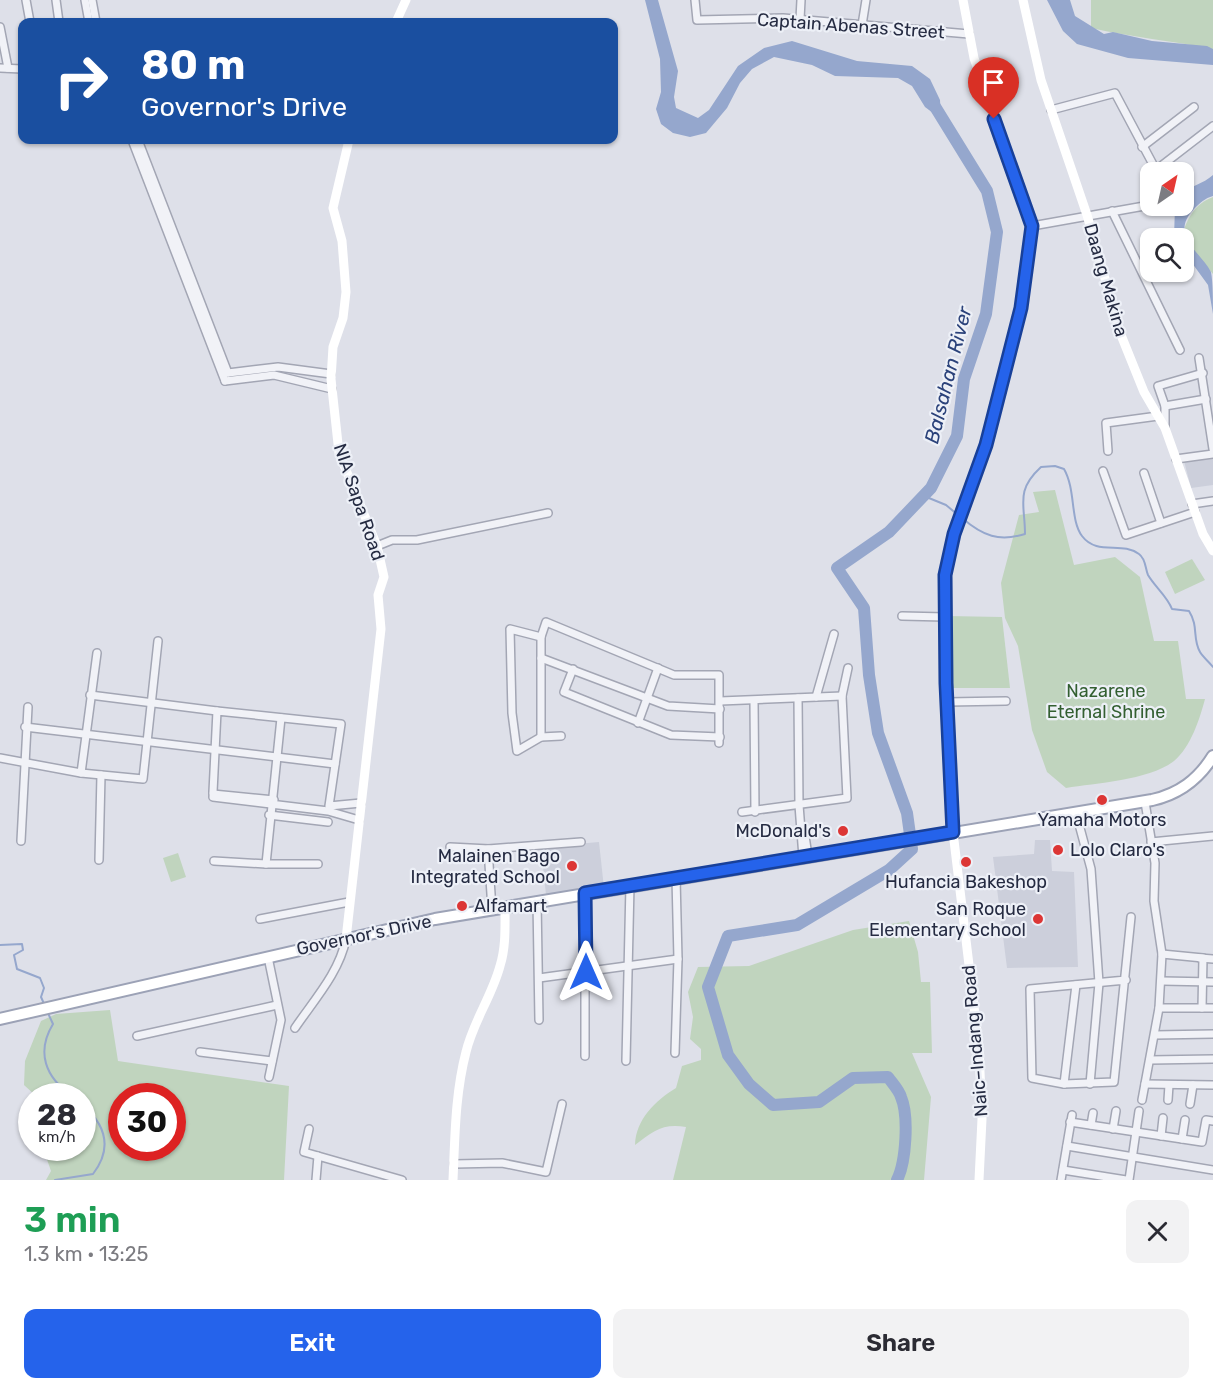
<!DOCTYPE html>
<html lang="en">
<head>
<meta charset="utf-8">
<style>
	:root { --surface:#fff; --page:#f2f2f3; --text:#2b2b33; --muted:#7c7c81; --accent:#2563eb }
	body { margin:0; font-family:Rubik,sans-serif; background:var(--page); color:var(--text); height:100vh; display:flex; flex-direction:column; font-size:22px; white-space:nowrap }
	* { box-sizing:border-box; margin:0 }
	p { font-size:20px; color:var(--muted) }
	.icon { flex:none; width:33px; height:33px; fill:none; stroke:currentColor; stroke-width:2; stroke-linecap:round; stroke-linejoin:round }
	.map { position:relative; height:1180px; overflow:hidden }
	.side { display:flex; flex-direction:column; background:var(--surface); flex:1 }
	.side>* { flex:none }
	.guide { position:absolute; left:18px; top:18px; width:600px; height:126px; border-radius:12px; box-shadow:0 2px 4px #0004; background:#1a4fa0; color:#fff; overflow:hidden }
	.needle { width:39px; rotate:34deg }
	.tools { position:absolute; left:1140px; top:162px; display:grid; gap:12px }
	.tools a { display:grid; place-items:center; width:54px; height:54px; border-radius:12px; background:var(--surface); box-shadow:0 2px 4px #0004; font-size:30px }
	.speed { position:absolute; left:18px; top:1083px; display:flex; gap:12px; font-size:30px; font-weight:700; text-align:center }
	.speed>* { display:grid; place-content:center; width:78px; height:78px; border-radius:50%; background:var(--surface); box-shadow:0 2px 4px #0004; line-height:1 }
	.speed small { font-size:15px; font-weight:400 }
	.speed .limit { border:9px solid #d22; background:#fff; color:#111 }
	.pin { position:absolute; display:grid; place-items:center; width:51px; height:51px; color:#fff; margin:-62px -26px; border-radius:50% 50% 50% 0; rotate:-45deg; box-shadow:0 0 6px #0007 }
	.pin .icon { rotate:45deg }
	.me { position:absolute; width:66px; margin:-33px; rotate:0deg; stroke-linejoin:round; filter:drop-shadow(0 0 4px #0008) }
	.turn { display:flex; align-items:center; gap:21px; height:126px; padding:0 24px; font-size:27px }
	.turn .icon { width:78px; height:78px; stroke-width:2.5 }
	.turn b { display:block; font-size:42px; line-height:51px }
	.round { display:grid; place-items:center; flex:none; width:63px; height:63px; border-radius:12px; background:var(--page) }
	.overview { display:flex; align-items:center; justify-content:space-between; height:102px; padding:0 24px }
	h1 { font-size:36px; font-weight:600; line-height:45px; color:#1e9e55 }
	.button { display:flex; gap:12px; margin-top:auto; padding:12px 24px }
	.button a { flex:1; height:69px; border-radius:12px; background:var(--accent); color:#fff; font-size:24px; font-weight:600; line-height:69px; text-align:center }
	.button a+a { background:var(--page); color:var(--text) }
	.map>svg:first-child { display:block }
	.built { fill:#cccfdb }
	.green { fill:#c0d4be; fill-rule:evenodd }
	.water { fill:#95a7cd }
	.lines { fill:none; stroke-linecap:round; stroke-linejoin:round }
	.stream { stroke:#95a7cd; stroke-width:2 }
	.river { stroke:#95a7cd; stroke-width:12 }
	.street-casing { stroke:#a3a6b4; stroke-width:10 }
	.primary-casing { stroke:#9ca2b6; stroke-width:14 }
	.street { stroke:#f1f2f7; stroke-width:7 }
	.secondary { stroke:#fff; stroke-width:9 }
	.primary { stroke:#fff; stroke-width:10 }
	.route-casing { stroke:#184099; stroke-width:15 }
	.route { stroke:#2563eb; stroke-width:10 }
	.poi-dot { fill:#dc3635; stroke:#edf0f7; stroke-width:2 }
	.labels { text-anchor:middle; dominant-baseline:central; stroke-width:4.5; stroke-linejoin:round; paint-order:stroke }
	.street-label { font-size:18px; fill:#252b42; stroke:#edf0f7 }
	.park-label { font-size:18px; fill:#335f31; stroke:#edf0f7 }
	.poi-label { font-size:18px; fill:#252b42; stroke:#edf0f7; text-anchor:end }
	.water-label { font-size:20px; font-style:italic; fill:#2b427a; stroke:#edf0f7 }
</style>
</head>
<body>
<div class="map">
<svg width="1213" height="1180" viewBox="0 0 1213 1180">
	<rect width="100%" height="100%" fill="#dee0e9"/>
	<g class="built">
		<polygon points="1213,458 1213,485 1191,488 1184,461"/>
		<polygon points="1035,840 1050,840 1052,871 1074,872 1078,967 1007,968 993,857 1034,854"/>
		<polygon points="599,842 604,888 546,895 541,847"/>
	</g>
	<g class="green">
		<path d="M 1091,0 L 1213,0 L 1213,49 C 1172,41 1132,37 1091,28 Z"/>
		<path d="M 1213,197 L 1213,274 L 1181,238 C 1187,219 1194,204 1213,197 Z"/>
		<path d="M 1055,490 L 1074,565 L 1115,557 L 1140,577 L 1154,641 L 1178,641 L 1186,699 L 1205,699 C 1200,718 1191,747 1174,761 C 1150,780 1096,783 1066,788 L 1047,772 L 1032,730 L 1018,646 L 1005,618 L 1001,583 L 1019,515 L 1039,512 L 1033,492 Z"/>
		<polygon points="1192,559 1205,580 1175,594 1165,572"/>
		<polygon points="947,616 1002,617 1010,688 951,688"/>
		<polygon points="178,853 186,877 171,882 163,858"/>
		<path d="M 909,921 L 918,952 L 921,982 L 930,982 L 932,1053 L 912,1053 L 931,1097 L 924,1180 L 673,1180 L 686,1127 C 663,1123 653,1131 635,1145 C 636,1119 655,1101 676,1088 L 682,1066 L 701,1060 L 701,1049 L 690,1039 L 693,1017 L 688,992 L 698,967 L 749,966 L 853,930 Z"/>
		<path d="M 110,1010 L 118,1061 L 289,1086 L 284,1180 L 46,1180 L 51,1171 L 43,1148 L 82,1148 L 82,1096 L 36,1096 L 24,1085 L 25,1061 L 41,1021 L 56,1014 ZM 122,1096 L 172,1096 L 172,1148 L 122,1148 Z"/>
	</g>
	<g class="water">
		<polygon points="645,0 658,0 678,71 674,97 676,108 698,118 709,110 738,66 764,48 792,41 857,61 912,66 930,79 940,100 941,119 925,107 912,86 898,78 835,76 812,65 774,57 752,69 740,83 727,108 706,133 690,137 673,133 661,124 656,109 661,92 660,59"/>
		<polygon points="1047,0 1070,0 1075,16 1104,34 1113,32 1152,41 1207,46 1213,49 1213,65 1128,58 1077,44 1063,31"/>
		<path d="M 1213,175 L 1213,196 C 1205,198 1200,203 1194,209 C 1169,235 1200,251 1211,272 C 1213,282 1213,303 1213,314 L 1208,285 L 1184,252 L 1184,238 L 1174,238 L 1175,206 L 1184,206 L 1184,193 C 1190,186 1203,184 1213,175 Z"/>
	</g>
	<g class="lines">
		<g class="stream">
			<polyline points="924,496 946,505 958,515"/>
			<path d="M 962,518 C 983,536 999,542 1025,534 C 1025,504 1015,491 1041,467 L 1055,466 L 1064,469 C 1076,490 1070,520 1082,536 C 1097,556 1122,541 1139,554 C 1146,559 1145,568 1148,575 C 1155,587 1167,596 1172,609 L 1189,611 C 1199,627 1192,638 1200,652 C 1203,657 1209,662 1213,667"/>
			<polyline points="0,945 22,944 23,950 14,955 17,969 40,978 44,988 41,997 45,1006"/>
			<path d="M 47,1011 L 53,1024 C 36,1052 45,1077 72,1096"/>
			<path d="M 55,1180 L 93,1174 C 113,1148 106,1125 82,1104"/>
		</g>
		<path class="river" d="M 897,1180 C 906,1162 909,1116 901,1097 C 899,1090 892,1083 888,1077 L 853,1078 L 819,1102 L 773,1105 L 749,1084 L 728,1055 L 708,987 L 728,936 L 797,925 L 889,870 L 912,849 L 907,813 L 878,733 L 869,675 L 864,608 L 837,568 L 889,532 L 931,488 L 957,436 L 964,379 L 986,314 L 997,232 L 987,191 L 934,105"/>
		<g class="street-casing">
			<g id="street">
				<polyline points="26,0 30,22"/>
				<polyline points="56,0 59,22"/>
				<polyline points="85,0 89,22"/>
				<polyline points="92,0 96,22"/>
				<polyline points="695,0 697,20 783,18 969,34"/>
				<polyline points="800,19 801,0"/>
				<polyline points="862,25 866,0"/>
				<polyline points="0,27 8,68"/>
				<polyline points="0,68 22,69"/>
				<polyline points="1051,110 1115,93 1157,172"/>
				<polyline points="132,140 225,381"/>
				<polyline points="138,140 228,373"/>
				<polyline points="1142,147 1194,107"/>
				<polyline points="1156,170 1213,126"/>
				<polyline points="1112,211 1180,350"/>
				<polyline points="1032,226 1150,205"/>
				<polyline points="1199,358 1213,449"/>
				<polyline points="228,373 278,367 331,374"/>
				<polyline points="225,381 274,375 332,389"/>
				<polyline points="1165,406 1206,399"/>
				<polyline points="1165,426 1165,406 1158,386 1203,373"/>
				<polyline points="1108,451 1106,423 1158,416"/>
				<polyline points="1176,459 1213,454"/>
				<polyline points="1103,471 1126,535 1195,512"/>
				<polyline points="1144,473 1161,523"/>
				<polyline points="1192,504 1213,501"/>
				<polyline points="377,546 392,540 417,540 548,513"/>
				<polyline points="902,616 945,617"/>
				<polyline points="541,637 510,629 512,713 517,751 541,737 561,736"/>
				<polyline points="541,658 668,706 720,709"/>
				<polyline points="573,669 564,692 671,735 720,737"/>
				<polyline points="90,695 217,711"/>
				<polyline points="816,697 834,634"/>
				<polyline points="798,698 799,805 803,857"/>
				<polyline points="720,701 842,696"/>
				<polyline points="754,701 755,812"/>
				<polyline points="947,702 1006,701"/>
				<polyline points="281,718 266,864 318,864"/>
				<polyline points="638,723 658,668"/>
				<polyline points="25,727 335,764"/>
				<polyline points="541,737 541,637 546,622 674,675 719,675 719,743"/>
				<polyline points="0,758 81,773 143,779 158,641"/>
				<polyline points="81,773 97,653"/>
				<polyline points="213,792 217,711 341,724 329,806 361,803"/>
				<polyline points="213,794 274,800"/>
				<polyline points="213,797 328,811 359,820"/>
				<polyline points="742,812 847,798 842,696 848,668"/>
				<polyline points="1076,813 1091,869 1099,983 1090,1084"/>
				<polyline points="269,815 328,822"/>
				<polyline points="805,836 808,856"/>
				<polyline points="21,841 28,707"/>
				<polyline points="1151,842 1213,836"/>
				<polyline points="450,847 489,849"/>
				<polyline points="99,860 101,775"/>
				<polyline points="214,861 266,864"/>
				<polyline points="537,901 539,1020"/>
				<polyline points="492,909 488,849 581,842"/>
				<polyline points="260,919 349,902"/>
				<polyline points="1162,954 1203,958 1202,1008"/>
				<polyline points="268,957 281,1020 269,1077"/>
				<polyline points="1200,958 1213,959"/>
				<polyline points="539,978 678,959"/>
				<polyline points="1126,980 1030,989 1032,1078 1064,1084 1114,1082 1131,917"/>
				<polyline points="1162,981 1213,982"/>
				<polyline points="1159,1008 1213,1008"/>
				<path d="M 295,1028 C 314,1000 339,973 346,939"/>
				<polyline points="1155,1035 1213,1034"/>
				<polyline points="137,1036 277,1005"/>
				<polyline points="200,1052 272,1061"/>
				<polyline points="675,1053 678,959 676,878"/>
				<polyline points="585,1056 585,893"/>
				<polyline points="1150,1060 1213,1059"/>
				<polyline points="626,1061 630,885"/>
				<polyline points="1064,1084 1076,985"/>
				<polyline points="1145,1084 1213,1085"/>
				<polyline points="1142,1100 1159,1008 1162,954 1154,901 1155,863 1145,802"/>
				<polyline points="1168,1100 1169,1085"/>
				<polyline points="1190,1104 1193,1085"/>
				<polyline points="1070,1122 1202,1142 1206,1120 1213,1121"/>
				<polyline points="1091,1125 1093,1113"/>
				<polyline points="309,1129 304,1152 318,1156"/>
				<polyline points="1113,1129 1116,1111"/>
				<polyline points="1161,1136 1163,1118"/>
				<polyline points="1182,1139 1185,1120"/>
				<polyline points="1067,1146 1213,1170"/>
				<polyline points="454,1164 502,1163 546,1172 562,1104"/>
				<polyline points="1063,1170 1126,1180"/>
				<polyline points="316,1180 318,1156 402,1180"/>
				<polyline points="1061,1180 1072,1115"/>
				<polyline points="1129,1180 1139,1111"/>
			</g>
		</g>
		<g class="primary-casing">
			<path id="primary" d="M 0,1019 L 435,919 L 1152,800 C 1179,794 1198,780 1213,756"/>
		</g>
		<use href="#street" class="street"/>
		<g class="secondary">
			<polyline points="963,0 974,58 1032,226 1021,307 986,445 954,534 945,575 946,683 953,832 979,1048 982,1119 979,1180"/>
			<polyline points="1023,0 1041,80 1087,215 1121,335 1144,392 1165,428 1203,534 1213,551"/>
			<polyline points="396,22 406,0"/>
			<polyline points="346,939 381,629 378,595 384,577 377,546 339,453 331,379 333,347 343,318 346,292 342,241 333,208 349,140"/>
			<path d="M 453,1180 C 455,1137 455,1094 466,1052 C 473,1022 492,996 500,966 C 506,947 505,927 505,907"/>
		</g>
		<use href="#primary" class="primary"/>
	</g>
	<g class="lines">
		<g class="route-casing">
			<polyline id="route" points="586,972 585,893 953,832 946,683 945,575 954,534 986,445 1021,308 1032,226 994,119"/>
		</g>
		<use href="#route" class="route"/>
	</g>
	<g class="poi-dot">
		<circle cx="1102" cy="800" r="6"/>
		<circle cx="843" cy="831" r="6"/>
		<circle cx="1058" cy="850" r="6"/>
		<circle cx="966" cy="862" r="6"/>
		<circle cx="572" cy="866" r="6"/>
		<circle cx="462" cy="906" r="6"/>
		<circle cx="1038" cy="919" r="6"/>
	</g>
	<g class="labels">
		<g class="street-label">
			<text transform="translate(851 26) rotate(4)">Captain Abenas Street</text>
			<text transform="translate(1106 280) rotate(74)">Daang Makina</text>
			<text transform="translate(359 502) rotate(71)">NIA Sapa Road</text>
			<text transform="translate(364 935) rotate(-12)">Governor's Drive</text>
			<text transform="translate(975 1041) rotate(-95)">Naic–Indang Road</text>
		</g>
		<g class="park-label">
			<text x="1106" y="691">Nazarene<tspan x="1106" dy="21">Eternal Shrine</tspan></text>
		</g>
		<g class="poi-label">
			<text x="1102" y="820" text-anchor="middle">Yamaha Motors</text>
			<text x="831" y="831">McDonald's</text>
			<text x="1070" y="850" text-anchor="start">Lolo Claro's</text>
			<text x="560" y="856">Malainen Bago<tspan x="560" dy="21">Integrated School</tspan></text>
			<text x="966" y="882" text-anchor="middle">Hufancia Bakeshop</text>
			<text x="474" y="906" text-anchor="start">Alfamart</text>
			<text x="1026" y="909">San Roque<tspan x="1026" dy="21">Elementary School</tspan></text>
		</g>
		<g class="water-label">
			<text transform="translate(948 375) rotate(-76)">Balsahan River</text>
		</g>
	</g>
</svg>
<div class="tools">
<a><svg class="needle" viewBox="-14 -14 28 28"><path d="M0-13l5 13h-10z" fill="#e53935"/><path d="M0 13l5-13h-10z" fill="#7c7c81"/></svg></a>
<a><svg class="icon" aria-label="search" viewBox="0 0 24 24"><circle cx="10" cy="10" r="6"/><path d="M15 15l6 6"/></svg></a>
</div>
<div class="speed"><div>28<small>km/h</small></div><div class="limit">30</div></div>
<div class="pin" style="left:994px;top:119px;background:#d93025"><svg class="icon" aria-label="arrive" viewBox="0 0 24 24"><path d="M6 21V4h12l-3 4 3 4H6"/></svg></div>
<svg class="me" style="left:586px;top:972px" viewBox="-20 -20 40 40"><path d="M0-17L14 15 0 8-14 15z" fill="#2563eb" stroke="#fff" stroke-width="4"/></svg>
<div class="guide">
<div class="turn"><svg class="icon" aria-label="right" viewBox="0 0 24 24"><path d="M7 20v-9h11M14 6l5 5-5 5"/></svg><div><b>80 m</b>Governor's Drive</div></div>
</div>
</div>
<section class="side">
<div class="overview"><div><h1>3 min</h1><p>1.3 km · 13:25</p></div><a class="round"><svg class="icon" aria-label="close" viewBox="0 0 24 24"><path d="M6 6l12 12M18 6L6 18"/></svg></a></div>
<div class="button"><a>Exit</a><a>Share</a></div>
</section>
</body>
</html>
